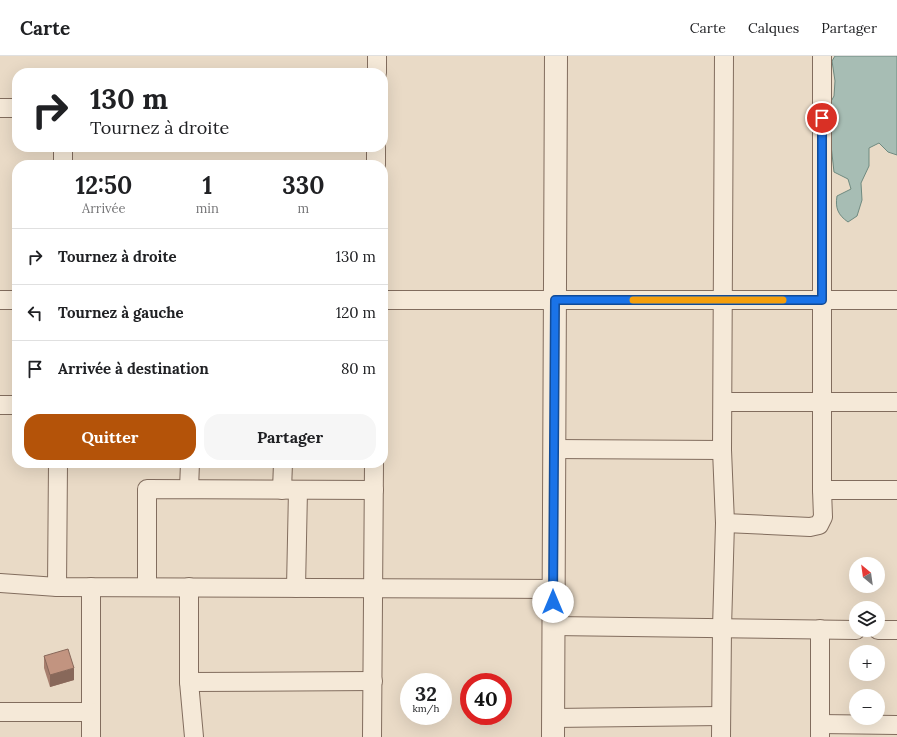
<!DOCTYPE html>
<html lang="fr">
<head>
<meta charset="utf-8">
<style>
	:root { --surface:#fff; --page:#f6f6f6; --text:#202124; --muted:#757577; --line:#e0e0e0; --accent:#b45309 }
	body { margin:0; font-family:Lora,serif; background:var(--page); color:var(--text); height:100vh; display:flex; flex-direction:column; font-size:15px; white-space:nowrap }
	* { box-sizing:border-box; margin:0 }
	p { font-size:13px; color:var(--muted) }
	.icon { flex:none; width:22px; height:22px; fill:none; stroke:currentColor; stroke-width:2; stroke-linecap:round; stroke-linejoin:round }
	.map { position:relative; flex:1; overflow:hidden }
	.panel { position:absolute; left:12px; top:104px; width:376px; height:308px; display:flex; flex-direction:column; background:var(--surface); border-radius:16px; box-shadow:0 4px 16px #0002 }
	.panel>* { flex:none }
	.top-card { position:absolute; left:12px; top:12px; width:376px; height:84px; border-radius:16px; box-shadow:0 4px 16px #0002; background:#fff; color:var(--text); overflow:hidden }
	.needle { width:26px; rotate:331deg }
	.fabs { position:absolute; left:849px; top:501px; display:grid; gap:8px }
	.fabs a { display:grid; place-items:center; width:36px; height:36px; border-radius:50%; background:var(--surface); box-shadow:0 4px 16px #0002; font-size:20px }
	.speed { position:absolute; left:400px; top:617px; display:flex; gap:8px; font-size:20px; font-weight:700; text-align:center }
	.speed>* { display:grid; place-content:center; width:52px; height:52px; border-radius:50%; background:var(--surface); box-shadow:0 4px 16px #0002; line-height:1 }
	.speed small { font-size:10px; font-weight:400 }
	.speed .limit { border:6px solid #d22; background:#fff; color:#111 }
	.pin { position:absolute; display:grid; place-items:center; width:34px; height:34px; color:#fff; margin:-17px; border:2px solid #fff; border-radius:50%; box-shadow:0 1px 4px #0007 }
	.me { position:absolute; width:44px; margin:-22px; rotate:0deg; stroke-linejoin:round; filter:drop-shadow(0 0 3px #0008) }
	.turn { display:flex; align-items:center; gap:14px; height:84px; padding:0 12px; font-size:18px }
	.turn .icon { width:52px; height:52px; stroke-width:2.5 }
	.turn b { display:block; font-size:28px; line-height:34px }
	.eta { display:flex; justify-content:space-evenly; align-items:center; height:68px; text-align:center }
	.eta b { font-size:24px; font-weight:700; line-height:28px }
	.action { display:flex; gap:8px; margin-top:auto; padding:8px 12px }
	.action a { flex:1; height:46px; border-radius:16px; background:var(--accent); color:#fff; font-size:16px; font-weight:700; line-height:46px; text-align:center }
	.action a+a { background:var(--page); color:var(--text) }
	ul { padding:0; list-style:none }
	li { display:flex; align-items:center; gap:12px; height:56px; padding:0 12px; border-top:1px solid var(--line) }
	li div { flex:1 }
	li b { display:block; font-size:15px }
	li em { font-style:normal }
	header { display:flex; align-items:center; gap:24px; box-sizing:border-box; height:56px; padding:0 20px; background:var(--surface); border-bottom:1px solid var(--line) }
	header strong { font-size:19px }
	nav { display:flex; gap:22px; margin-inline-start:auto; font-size:14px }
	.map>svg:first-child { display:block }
	.water { fill:#a7bdb4; stroke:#6f8a80 }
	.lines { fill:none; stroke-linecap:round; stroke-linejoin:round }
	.minor-casing { stroke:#826d5e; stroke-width:20 }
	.tertiary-casing { stroke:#826d5e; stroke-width:24 }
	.minor { stroke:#f5e9d8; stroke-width:18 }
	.tertiary { stroke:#f5e9d8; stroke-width:22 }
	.wall { fill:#a77f6e }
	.shaded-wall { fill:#88685a }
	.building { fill:#c29480; stroke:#88685a }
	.route-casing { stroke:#114b97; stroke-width:10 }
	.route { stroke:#1a73e8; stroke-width:7 }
	.slow { stroke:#f59e0b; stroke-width:7 }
</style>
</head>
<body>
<header>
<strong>Carte</strong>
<nav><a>Carte</a><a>Calques</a><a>Partager</a></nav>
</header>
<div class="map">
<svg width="897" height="681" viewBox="0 0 897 681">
	<rect width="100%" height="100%" fill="#e9dac6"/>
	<path class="water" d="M 835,0 L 897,0 L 897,99 L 888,96 L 879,87 L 869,92 L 869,110 L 861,127 L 862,144 L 857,160 L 848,166 C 838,159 835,152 837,140 L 851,133 L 848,123 L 834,116 L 827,53 L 834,40 L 835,25 L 832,5 Z"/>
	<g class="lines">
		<g class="minor-casing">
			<g id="minor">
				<polyline points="377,17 377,0"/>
				<polyline points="0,52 17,52"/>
				<polyline points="63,91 63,109"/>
				<polyline points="376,109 376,91"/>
				<polyline points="0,244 17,244"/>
				<polyline points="383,244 897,244"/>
				<polyline points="723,346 897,346"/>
				<polyline points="0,349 17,349"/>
				<polyline points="554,393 722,394"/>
				<polyline points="189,433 190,407"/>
				<polyline points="282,434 283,407"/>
				<polyline points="822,434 822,0"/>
				<polyline points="725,467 810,471 819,469 823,461 822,434 897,434"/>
				<polyline points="0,527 57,531 553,533"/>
				<polyline points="57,531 58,407"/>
				<polyline points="91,531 91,681"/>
				<polyline points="147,531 147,433 374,434"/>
				<polyline points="189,531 189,626 194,681"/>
				<polyline points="296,532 298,434"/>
				<polyline points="553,570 856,574"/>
				<polyline points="878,574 897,574"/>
				<polyline points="189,626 373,625"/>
				<polyline points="0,656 91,656"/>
				<polyline points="553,662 721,660"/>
				<polyline points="820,668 897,669"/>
				<polyline points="372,681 374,407"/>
				<polyline points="721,681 722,572 725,467 722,394 724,0"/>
				<polyline points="820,681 820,573"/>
			</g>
		</g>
		<g class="tertiary-casing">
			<polyline id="tertiary" points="553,681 556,0"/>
		</g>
		<use href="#minor" class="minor"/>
		<use href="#tertiary" class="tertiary"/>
	</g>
	<polygon class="wall" points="44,600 74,624 50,631 44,612"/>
	<polygon class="shaded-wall" points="74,612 74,624 50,631 50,619"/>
	<polygon class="building" points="68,593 74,612 50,619 44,600"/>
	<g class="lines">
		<g class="route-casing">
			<polyline id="route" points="553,546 555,244 822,244 822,62"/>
		</g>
		<use href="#route" class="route"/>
		<polyline class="slow" points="633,244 783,244"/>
	</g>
</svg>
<div class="fabs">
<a><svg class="needle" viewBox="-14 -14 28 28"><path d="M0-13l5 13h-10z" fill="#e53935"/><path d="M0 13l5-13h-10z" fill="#757577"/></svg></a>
<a><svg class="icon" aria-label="layers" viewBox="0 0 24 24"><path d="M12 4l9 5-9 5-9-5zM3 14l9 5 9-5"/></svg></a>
<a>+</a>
<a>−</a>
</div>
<div class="speed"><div>32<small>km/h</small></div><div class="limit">40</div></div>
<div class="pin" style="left:822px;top:62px;background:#d93025"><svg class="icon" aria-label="arrive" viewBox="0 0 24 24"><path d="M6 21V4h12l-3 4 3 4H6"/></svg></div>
<svg class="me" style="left:553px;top:546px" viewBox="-20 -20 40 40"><circle r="19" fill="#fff"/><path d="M0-13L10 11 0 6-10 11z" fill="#1a73e8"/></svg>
<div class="top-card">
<div class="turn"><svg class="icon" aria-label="right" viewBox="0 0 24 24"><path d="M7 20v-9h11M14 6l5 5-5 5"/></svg><div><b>130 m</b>Tournez à droite</div></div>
</div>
<section class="panel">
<div class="eta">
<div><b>12:50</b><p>Arrivée</p></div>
<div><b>1</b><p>min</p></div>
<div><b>330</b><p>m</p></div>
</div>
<ul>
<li><svg class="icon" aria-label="right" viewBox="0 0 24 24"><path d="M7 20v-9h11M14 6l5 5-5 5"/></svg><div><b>Tournez à droite</b></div><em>130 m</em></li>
<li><svg class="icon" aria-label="left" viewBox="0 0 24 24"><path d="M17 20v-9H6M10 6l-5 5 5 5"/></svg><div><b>Tournez à gauche</b></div><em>120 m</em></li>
<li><svg class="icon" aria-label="arrive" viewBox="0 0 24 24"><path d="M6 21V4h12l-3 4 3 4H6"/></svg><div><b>Arrivée à destination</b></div><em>80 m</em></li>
</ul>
<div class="action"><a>Quitter</a><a>Partager</a></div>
</section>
</div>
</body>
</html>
